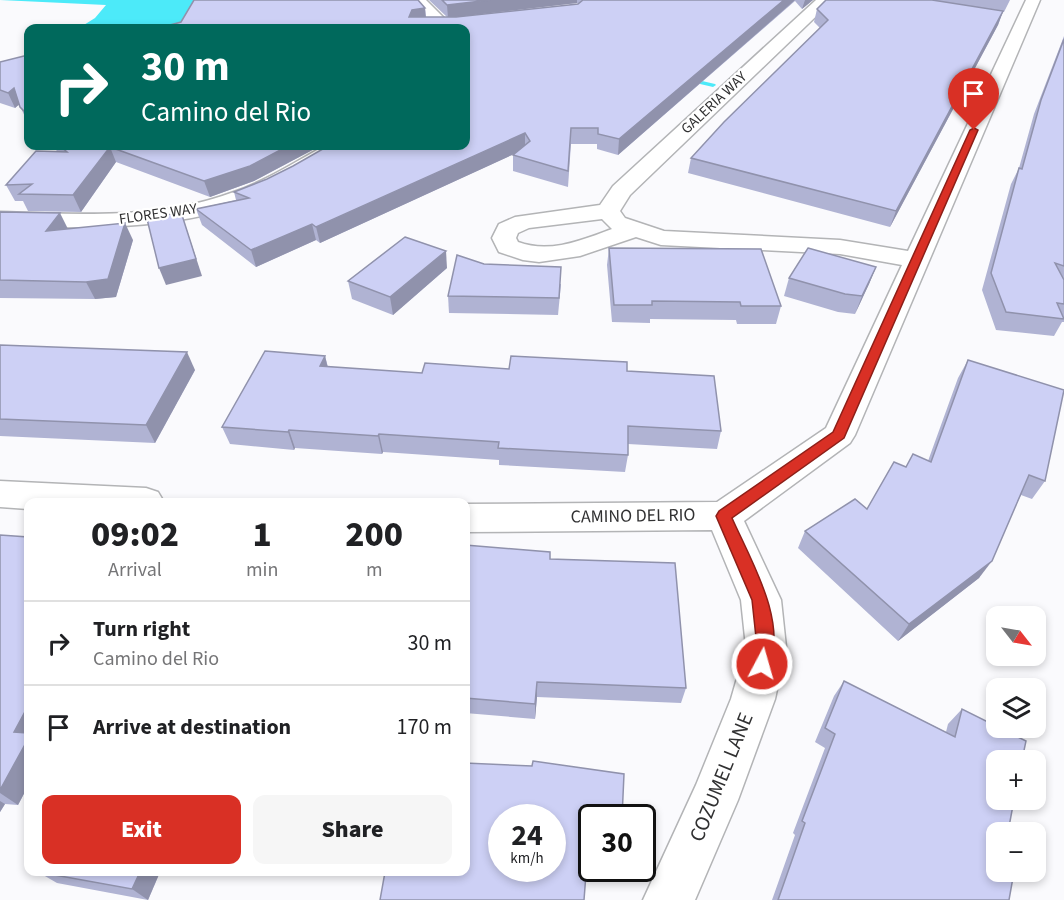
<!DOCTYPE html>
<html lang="en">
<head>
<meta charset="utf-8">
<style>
	:root { --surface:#fff; --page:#f6f6f6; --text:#202124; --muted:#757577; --line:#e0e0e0; --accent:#d93025 }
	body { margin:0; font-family:"Source Sans 3",sans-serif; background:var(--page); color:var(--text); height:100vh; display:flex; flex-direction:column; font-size:22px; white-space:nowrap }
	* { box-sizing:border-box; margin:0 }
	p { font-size:20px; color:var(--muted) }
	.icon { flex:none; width:33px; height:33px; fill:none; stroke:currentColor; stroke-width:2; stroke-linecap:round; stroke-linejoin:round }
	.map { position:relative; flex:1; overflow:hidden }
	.sheet { position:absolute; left:24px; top:498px; width:446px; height:378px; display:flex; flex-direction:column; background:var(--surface); border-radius:12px; box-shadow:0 3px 9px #0003 }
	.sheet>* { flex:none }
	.hud { position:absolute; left:24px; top:24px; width:446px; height:126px; border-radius:12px; box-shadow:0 3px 9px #0003; background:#00695c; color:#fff; overflow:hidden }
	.needle { width:39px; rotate:121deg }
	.tools { position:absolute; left:986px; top:606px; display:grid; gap:12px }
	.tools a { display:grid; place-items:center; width:60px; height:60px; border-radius:12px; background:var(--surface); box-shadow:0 3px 9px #0003; font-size:30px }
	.speed { position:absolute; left:488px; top:804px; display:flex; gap:12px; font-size:30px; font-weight:700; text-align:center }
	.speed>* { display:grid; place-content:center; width:78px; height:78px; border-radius:50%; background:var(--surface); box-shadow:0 3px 9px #0003; line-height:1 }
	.speed small { font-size:15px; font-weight:400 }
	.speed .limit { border:3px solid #111; border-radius:9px; background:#fff; color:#111 }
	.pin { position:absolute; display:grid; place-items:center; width:51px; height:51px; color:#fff; margin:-62px -26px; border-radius:50% 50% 50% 0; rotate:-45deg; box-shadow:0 0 6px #0007 }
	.pin .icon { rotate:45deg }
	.me { position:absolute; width:66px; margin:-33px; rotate:6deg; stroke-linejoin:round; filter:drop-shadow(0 0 4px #0008) }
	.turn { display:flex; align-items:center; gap:21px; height:126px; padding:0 18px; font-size:27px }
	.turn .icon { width:78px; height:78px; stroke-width:2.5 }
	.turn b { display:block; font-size:42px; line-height:51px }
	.eta { display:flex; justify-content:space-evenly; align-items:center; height:102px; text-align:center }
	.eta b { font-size:36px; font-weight:800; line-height:42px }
	.cta { display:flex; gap:12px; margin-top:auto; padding:12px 18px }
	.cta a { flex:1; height:69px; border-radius:12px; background:var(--accent); color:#fff; font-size:24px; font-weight:800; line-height:69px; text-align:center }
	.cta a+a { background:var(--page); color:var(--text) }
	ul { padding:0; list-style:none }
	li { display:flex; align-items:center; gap:18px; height:84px; padding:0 18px; border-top:2px solid var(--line) }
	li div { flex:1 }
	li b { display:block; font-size:22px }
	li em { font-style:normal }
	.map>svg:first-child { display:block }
	.water { fill:#4ceaf9 }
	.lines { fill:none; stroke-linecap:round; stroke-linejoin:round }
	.stream { fill:#4ceaf9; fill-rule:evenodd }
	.minor-casing { stroke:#b3b4b6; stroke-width:3 }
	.minor { fill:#fff; fill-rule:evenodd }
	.wall { fill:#b0b3d3; fill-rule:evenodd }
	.shaded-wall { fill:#9092ac }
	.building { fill:#cdd0f5; stroke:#9092ac; stroke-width:1.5; fill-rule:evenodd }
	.route { fill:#d93025; stroke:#8d1f18; stroke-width:1.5 }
	.labels { text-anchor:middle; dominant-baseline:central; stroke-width:4.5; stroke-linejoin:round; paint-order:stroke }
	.far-street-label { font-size:15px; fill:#313132; stroke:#fff }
	.street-label { font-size:18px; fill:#313132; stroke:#fff }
	.near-street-label { font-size:21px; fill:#313132; stroke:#fff }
</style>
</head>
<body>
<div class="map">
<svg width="1064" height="900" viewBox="0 0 1064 900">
	<rect width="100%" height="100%" fill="#fafafd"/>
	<polygon class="water" points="0,0 285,0 163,28 79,28 95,18 106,5"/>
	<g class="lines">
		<polygon class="stream" points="685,77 715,84 716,85 713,87 683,80 682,79"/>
		<g class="minor-casing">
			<g id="minor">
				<polygon points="410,0 426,0 454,28 437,28"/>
				<path d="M 816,0 L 833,0 L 630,195 L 620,211 L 625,218 L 664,231 L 840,240 L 908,251 L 1026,0 L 1040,0 L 855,435 L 850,443 L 744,521 L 781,600 L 786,647 L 775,699 L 738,800 L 695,900 L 643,900 L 696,785 L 731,699 L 746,647 L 741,600 L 712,530 L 465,532 L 465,504 L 717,502 L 826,428 L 902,265 L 840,254 L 661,245 L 636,237 L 580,256 L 539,262 L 523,260 L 499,252 L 492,238 L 499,224 L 515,217 L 600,205 L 613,186 ZM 602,219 L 612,229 C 582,240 550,254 518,242 L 516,238 L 518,233 L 529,228 Z"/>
				<path d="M 324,146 L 348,146 L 345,150 C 313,170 280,192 245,204 C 166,231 82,228 0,226 L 0,212 C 76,214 158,220 231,193 C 264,182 294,163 324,146 Z"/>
				<polygon points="0,481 146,488 158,492 164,502 28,502 28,509 0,507"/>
			</g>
		</g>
		<use href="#minor" class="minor"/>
	</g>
	<g class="wall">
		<path d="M 429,0 L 813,0 L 802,9 L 795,1 L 618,155 L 597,149 L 597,144 L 571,144 L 568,187 L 513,171 L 513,155 L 514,154 L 320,243 L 316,240 L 256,267 L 202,225 L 196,209 L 236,200 L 234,192 L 267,179 L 293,166 L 465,146 L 159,28 L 425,8 L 426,17 L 447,17 ZM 577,3 L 578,4 L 453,17 Z"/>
		<polygon points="826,0 1010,0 1004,12 1003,12 998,25 890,227 688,173 691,158 820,28 814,22 817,9"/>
		<polygon points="1064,36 1064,322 1062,322 1054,336 996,330 982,290 1011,184 1019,168 1034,114"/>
		<polygon points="28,55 28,123 19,104 15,108 0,103 0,62"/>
		<polygon points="52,146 320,146 254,181 210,197 116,162 81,212 28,211 23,201 15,201 6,185 58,152"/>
		<polygon points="0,212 68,229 133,240 116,297 95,299 0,298"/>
		<polygon points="609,248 781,306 776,324 737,324 736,320 650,319 650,323 612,322 607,265"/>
		<polygon points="876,267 869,284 855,314 838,312 784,296 789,278"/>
		<polygon points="447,268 393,315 352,299 348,281"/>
		<polygon points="561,284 558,315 449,313 448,296"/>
		<polygon points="0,345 195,370 155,443 0,436"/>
		<polygon points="325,356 328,367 422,373 509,369 627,371 721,431 717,449 628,444 628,455 625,472 499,465 499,460 383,452 382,454 295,448 294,450 230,444 222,427"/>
		<polygon points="968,360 1045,481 1032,499 1021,495 979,578 898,641 798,548 805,531 867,509 928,461 958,378"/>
		<polygon points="0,535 28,537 28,786 18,805 5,804 0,812"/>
		<polygon points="465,545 550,552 550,559 686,688 681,703 537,697 535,719 465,713"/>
		<polygon points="844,681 946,732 948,724 962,709 996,832 1009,900 772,900 795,835 793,833 825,748 815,742 834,696"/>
		<polygon points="591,818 591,868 618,868 615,877 586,873 385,873 370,872 465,872"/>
		<polygon points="38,872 160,872 148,900 57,883"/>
	</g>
	<g class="shaded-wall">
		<polygon points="490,0 577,0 577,3 448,18 447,5"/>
		<polygon points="784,0 795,0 618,155 619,139"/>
		<polygon points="805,0 813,0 802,9"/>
		<polygon points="425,8 426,21 409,17 412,10"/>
		<polygon points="1003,11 998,25 890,227 896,211"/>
		<polygon points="14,88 21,103 15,108 8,93"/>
		<polygon points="525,133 525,149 320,243 316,227"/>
		<polygon points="288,146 320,146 254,181 210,197 204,181"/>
		<polygon points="110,147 116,162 81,212 73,195"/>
		<polygon points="181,212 202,276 166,285 159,268"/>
		<polygon points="60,213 68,229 46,231"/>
		<polygon points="125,223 133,240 116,297 95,299 86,282"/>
		<polygon points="312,224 316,240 256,267 251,250"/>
		<polygon points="446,251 447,268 393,315 390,297"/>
		<polygon points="876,267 869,284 855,314 862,296"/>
		<polygon points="187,352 195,370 155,443 146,425"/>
		<polygon points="325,356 329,373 320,366"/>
		<polygon points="289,430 295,448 294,450 288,432"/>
		<polygon points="379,434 383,452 382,454 378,436"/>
		<polygon points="992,561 979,578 898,641 909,624"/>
		<polygon points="537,682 537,697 535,719 535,704"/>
		<polygon points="28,706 28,786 18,805 0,793 0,790 14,732"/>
		<polygon points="0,801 5,804 0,812"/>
		<polygon points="140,872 160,872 148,900 132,889"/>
	</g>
	<g class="building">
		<polygon points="194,0 418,0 425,8 412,10 409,17 456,17 578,4 583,0 784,0 619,139 598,134 598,128 571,128 568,171 513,155 530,141 525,133 316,227 312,224 251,250 196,209 249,198 234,192 267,179 293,166 328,146 465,146 465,28 159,28 181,22"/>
		<polygon points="442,0 490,0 447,5"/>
		<polygon points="826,0 932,0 1003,11 896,211 691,158 724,122 828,20 817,9"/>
		<polygon points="1064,39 1064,266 1055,263 1064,280 1064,304 1057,303 1064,319 1006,312 991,273 1019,168 1022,169 1041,100"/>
		<polygon points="28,55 28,115 20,107 14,88 8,93 0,90 0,62"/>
		<polygon points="60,146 288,146 250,166 204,181 110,147 73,195 19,194 32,184 6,185 36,151 67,152"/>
		<polygon points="0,212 60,213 46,231 125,223 108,279 86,282 0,280"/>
		<polygon points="181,212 196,259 159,268 147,219"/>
		<polygon points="405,237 446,251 390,297 348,281"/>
		<polygon points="609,248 761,249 781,306 741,306 740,302 652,301 652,305 614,305"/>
		<polygon points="808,248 876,267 862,296 845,294 789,278"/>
		<polygon points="457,255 484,264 561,267 559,298 448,296"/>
		<polygon points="0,345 187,352 146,425 0,419"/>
		<polygon points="265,351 325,356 320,366 422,373 425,363 509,369 511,356 627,362 627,371 714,376 721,431 628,426 628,455 498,448 499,442 379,434 378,436 289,430 288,432 222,427"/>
		<polygon points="968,360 1064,390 1045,481 1029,475 992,561 909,624 805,531 855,499 867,509 894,462 906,467 913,454 931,462"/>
		<polygon points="0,535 28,537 28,706 14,732 28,733 28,739 0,790"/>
		<polygon points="465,545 550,552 550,559 675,563 686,688 537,682 535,704 465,698"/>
		<polygon points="844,681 955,737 962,709 996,726 996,728 999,728 1026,741 1022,760 996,760 996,800 1014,800 1008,832 996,832 996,872 1014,872 1009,900 778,900 805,823 802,821 835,734 825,728"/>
		<path d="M 533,761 L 624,774 L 622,818 L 591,818 L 591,862 L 587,861 L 584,900 L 380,900 L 385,872 L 465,872 L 465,763 L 532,766 ZM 501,818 L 552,818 L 552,868 L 501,868 Z"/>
		<polygon points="38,872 140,872 132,889"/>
	</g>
	<path class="route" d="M 974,128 L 978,130 L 844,438 L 732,518 C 751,561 789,623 768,670 L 762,672 L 755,670 L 753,664 L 757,647 L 752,600 L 716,516 L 719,511 L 833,432 L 970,130 Z"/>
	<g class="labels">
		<g class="far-street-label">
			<text transform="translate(714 103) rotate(-43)">GALERIA WAY</text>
			<text transform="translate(158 214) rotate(-8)">FLORES WAY</text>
		</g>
		<g class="street-label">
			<text transform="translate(633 516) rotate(-1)">CAMINO DEL RIO</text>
		</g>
		<g class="near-street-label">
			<text transform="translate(721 777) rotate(-68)">COZUMEL LANE</text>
		</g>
	</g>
</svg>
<div class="tools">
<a><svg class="needle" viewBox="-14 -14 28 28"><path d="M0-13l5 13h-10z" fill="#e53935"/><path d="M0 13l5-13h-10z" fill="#757577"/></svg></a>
<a><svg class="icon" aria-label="layers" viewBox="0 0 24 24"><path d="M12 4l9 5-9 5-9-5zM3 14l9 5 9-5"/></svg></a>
<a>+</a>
<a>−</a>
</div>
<div class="speed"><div>24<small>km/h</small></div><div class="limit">30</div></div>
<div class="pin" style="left:974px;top:130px;background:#d93025"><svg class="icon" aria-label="arrive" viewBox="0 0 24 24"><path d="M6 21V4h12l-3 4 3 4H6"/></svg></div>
<svg class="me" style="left:762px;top:664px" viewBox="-20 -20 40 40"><circle r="17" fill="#d93025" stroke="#fff" stroke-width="3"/><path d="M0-11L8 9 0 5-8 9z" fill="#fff"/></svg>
<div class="hud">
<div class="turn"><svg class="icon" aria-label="right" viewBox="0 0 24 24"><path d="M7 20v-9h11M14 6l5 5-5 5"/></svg><div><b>30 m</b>Camino del Rio</div></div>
</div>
<section class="sheet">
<div class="eta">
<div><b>09:02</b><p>Arrival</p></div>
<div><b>1</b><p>min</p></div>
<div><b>200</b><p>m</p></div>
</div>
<ul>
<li><svg class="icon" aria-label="right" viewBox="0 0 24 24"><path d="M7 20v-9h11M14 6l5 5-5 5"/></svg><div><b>Turn right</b><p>Camino del Rio</p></div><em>30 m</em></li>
<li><svg class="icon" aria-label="arrive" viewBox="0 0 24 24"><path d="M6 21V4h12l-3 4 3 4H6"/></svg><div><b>Arrive at destination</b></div><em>170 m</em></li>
</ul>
<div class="cta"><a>Exit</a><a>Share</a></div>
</section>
</div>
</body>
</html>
